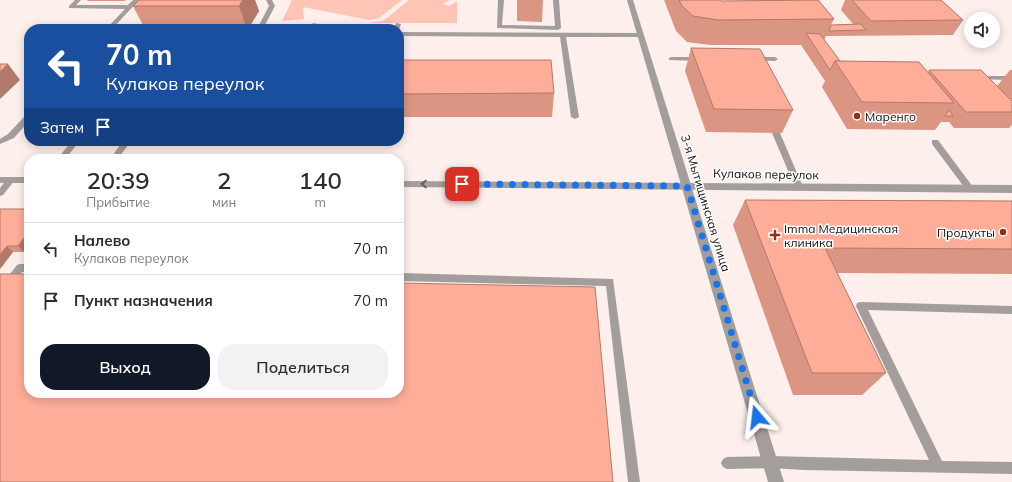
<!DOCTYPE html>
<html lang="ru">
<head>
<meta charset="utf-8">
<style>
	:root { --surface:#fff; --page:#f2f2f3; --text:#2b2b33; --muted:#7c7c81; --line:#e1e1e2; --accent:#111827 }
	body { margin:0; font-family:Mulish,sans-serif; background:var(--page); color:var(--text); height:100vh; display:flex; flex-direction:column; font-size:15px; white-space:nowrap }
	* { box-sizing:border-box; margin:0 }
	p { font-size:13px; color:var(--muted) }
	.icon { flex:none; width:22px; height:22px; fill:none; stroke:currentColor; stroke-width:2; stroke-linecap:round; stroke-linejoin:round }
	.map { position:relative; flex:1; overflow:hidden }
	.sheet { position:absolute; left:24px; top:154px; width:380px; height:244px; display:flex; flex-direction:column; background:var(--surface); border-radius:16px; box-shadow:0 2px 10px #0003 }
	.sheet>* { flex:none }
	.hud { position:absolute; left:24px; top:24px; width:380px; height:122px; border-radius:16px; box-shadow:0 2px 10px #0003; background:#1a4fa0; color:#fff; overflow:hidden }
	.buttons { position:absolute; left:964px; top:12px; display:grid; gap:8px }
	.buttons a { display:grid; place-items:center; width:36px; height:36px; border-radius:50%; background:var(--surface); box-shadow:0 2px 10px #0003; font-size:20px }
	.pin { position:absolute; display:grid; place-items:center; width:34px; height:34px; color:#fff; margin:-17px; border-radius:8px; box-shadow:0 2px 6px #0006 }
	.me { position:absolute; width:44px; margin:-22px; rotate:343deg; stroke-linejoin:round; filter:drop-shadow(0 0 3px #0008) }
	.turn { display:flex; align-items:center; gap:14px; height:84px; padding:0 16px; font-size:18px }
	.turn .icon { width:52px; height:52px; stroke-width:2.5 }
	.turn b { display:block; font-size:28px; line-height:34px }
	.then { display:flex; align-items:center; height:38px; padding:0 16px; background:#0003; gap:8px; font-size:15px }
	.eta { display:flex; justify-content:space-evenly; align-items:center; height:68px; text-align:center }
	.eta b { font-size:24px; font-weight:600; line-height:28px }
	.cta { display:flex; gap:8px; margin-top:auto; padding:8px 16px }
	.cta a { flex:1; height:46px; border-radius:16px; background:var(--accent); color:#fff; font-size:16px; font-weight:600; line-height:46px; text-align:center }
	.cta a+a { background:var(--page); color:var(--text) }
	ul { padding:0; list-style:none }
	li { display:flex; align-items:center; gap:12px; height:52px; padding:0 16px; border-top:1px solid var(--line) }
	li div { flex:1 }
	li b { display:block; font-size:15px }
	li em { font-style:normal }
	.map>svg:first-child { display:block }
	.green { fill:#fec5b6 }
	.lines { fill:none; stroke-linecap:round; stroke-linejoin:round }
	.service { fill:#a39e9c; fill-rule:evenodd }
	.minor { fill:#a39e9c; fill-rule:evenodd }
	.tertiary { fill:#a39e9c; fill-rule:evenodd }
	.wall { fill:#da9583 }
	.shaded-wall { fill:#b2796a }
	.building { fill:#fead98; stroke:#b2796a }
	.oneway { stroke:#5c5756 }
	.route { stroke:#1a73e8; stroke-width:7; stroke-dasharray:0 12.6 }
	.poi-dot { fill:#972f12; stroke:#fff; stroke-width:1.5 }
	.labels { text-anchor:middle; dominant-baseline:central; stroke-width:3; stroke-linejoin:round; paint-order:stroke }
	.poi-label { font-size:12px; fill:#14100f; stroke:#fff; text-anchor:start }
	.street-label { font-size:12px; fill:#14100f; stroke:#fff }
</style>
</head>
<body>
<div class="map">
<svg width="1012" height="482" viewBox="0 0 1012 482">
	<rect width="100%" height="100%" fill="#fcefec"/>
	<g class="green">
		<polygon points="292,0 402,0 379,18 369,20 303,7 304,19 282,21"/>
		<polygon points="409,0 450,0 443,4 449,6 457,1 457,23 369,23 383,21"/>
	</g>
	<g class="lines">
		<g class="service">
			<polygon points="75,0 81,0 76,5 128,5 133,0 139,0 112,29 106,29 125,9 69,8 69,6"/>
			<polygon points="266,0 272,0 275,6 265,25 265,29 259,29 259,25 269,6"/>
			<polygon points="498,0 504,0 502,25 555,26 553,0 559,0 561,28 558,30 497,28"/>
			<polygon points="313,23 318,24 315,29 309,29"/>
			<polygon points="396,23 401,24 399,30 399,29 394,29"/>
			<polygon points="399,32 640,33 643,35 640,37 566,37 579,117 575,119 571,117 560,37 399,36"/>
			<polygon points="671,57 700,57 703,59 700,61 669,60 669,58"/>
			<polygon points="755,57 775,57 778,59 775,61 753,60 753,58"/>
			<polygon points="977,76 1012,76 1012,80 975,79 975,77"/>
			<polygon points="26,115 29,115 29,121 14,138 0,144 0,139 8,134"/>
			<polygon points="773,131 776,131 780,133 803,187 802,189 796,189 795,187 772,133"/>
			<polygon points="932,140 938,140 973,187 974,189 973,191 967,191 932,144"/>
			<polygon points="72,141 80,141 65,159 57,159"/>
			<polygon points="123,141 131,141 118,159 110,159"/>
			<polygon points="11,177 15,180 3,195 0,196 0,188 8,178"/>
			<polygon points="20,264 29,264 29,272 22,272 3,297 0,298 0,287 17,265"/>
			<polygon points="399,273 613,279 640,482 628,482 606,286 399,281"/>
			<polygon points="861,302 1012,306 1012,314 868,310 942,461 1012,462 1012,474 804,470 771,468 727,469 723,467 721,463 723,459 727,457 771,456 929,460 856,306 857,303"/>
		</g>
		<g class="minor">
			<rect x="0" y="177" width="29" height="6"/>
			<polygon points="399,181 1012,185 1012,193 399,187"/>
		</g>
		<polygon class="tertiary" points="627,0 633,0 784,482 768,482"/>
	</g>
	<g class="wall">
		<polygon points="87,0 125,0 125,1 88,1"/>
		<polygon points="255,0 259,11 248,29 145,29 133,6"/>
		<polygon points="517,0 543,0 542,22 517,21"/>
		<polygon points="664,0 720,0 721,1 818,0 834,19 831,25 853,24 841,10 845,0 941,0 963,20 953,35 826,36 824,40 840,61 928,72 929,70 997,86 1010,70 1012,70 1012,125 1009,128 954,128 949,122 941,122 935,130 847,129 822,87 825,81 801,45 710,45 687,42 676,31"/>
		<polygon points="691,48 793,110 782,133 706,132 685,71"/>
		<polygon points="399,60 554,93 552,117 399,117"/>
		<polygon points="745,200 1012,201 1012,274 837,273 886,373 862,395 793,395 733,225"/>
		<polygon points="0,209 29,209 29,246 24,252 13,252 0,269"/>
	</g>
	<g class="shaded-wall">
		<polygon points="243,0 255,0 259,11 248,29 247,29 239,6"/>
		<polygon points="8,64 20,80 0,99 0,72"/>
		<polygon points="27,234 29,236 29,246 24,252 18,246"/>
		<polygon points="7,246 13,252 0,269 0,255"/>
	</g>
	<g class="building">
		<polygon points="139,0 243,0 239,6 133,6"/>
		<polygon points="679,0 720,0 721,1 818,0 834,19 718,20 693,16 682,6"/>
		<polygon points="852,0 941,0 963,20 871,21"/>
		<polygon points="861,24 866,30 829,31 831,25"/>
		<polygon points="806,33 820,34 840,61 835,61 830,70"/>
		<polygon points="691,48 760,49 793,110 714,109"/>
		<polygon points="399,60 551,60 554,93 399,94"/>
		<polygon points="835,61 919,62 954,103 862,102"/>
		<polygon points="0,64 8,64 0,72"/>
		<polygon points="929,70 981,70 1012,101 1012,112 966,112"/>
		<polygon points="949,110 953,116 945,116"/>
		<polygon points="745,200 1012,201 1012,249 825,248 886,373 812,373"/>
		<polygon points="0,209 29,209 29,234 27,234 18,246 7,246 0,255"/>
		<polygon points="0,274 29,274 29,393 399,393 399,283 595,287 613,482 0,482"/>
	</g>
	<defs><path id="oneway-chevron" d="M-2-3.5L2.5 0L-2 3.5" fill="none" stroke-width="1.6" stroke-linecap="round" stroke-linejoin="round"/></defs>
	<use class="oneway" href="#oneway-chevron" transform="translate(424 184) rotate(-180)"/>
	<g class="lines">
		<polyline class="route" points="462,184 687,186 757,417"/>
	</g>
	<g class="poi-dot">
		<circle cx="857" cy="116" r="4"/>
		<circle cx="1003" cy="232" r="4"/>
		<path d="M773 229h4v4h4v4h-4v4h-4v-4h-4v-4h4z"/>
	</g>
	<g class="labels">
		<g class="poi-label">
			<text x="865" y="116">Маренго</text>
			<text x="784" y="228">Imma Медицинская<tspan x="784" dy="14">клиника</tspan></text>
			<text x="995" y="232" text-anchor="end">Продукты</text>
		</g>
		<g class="street-label">
			<text transform="translate(766 174) rotate(1)">Кулаков переулок</text>
			<text transform="translate(706 203) rotate(73)">3-я Мытищинская улица</text>
		</g>
	</g>
</svg>
<div class="buttons">
<a><svg class="icon" aria-label="sound" viewBox="0 0 24 24"><path d="M4 9h4l5-4v14l-5-4H4zM17 9q2 3 0 6"/></svg></a>
</div>
<div class="pin" style="left:462px;top:184px;background:#d93025"><svg class="icon" aria-label="arrive" viewBox="0 0 24 24"><path d="M6 21V4h12l-3 4 3 4H6"/></svg></div>
<svg class="me" style="left:757px;top:417px" viewBox="-20 -20 40 40"><path d="M0-17L14 15 0 8-14 15z" fill="#1a73e8" stroke="#fff" stroke-width="4"/></svg>
<div class="hud">
<div class="turn"><svg class="icon" aria-label="left" viewBox="0 0 24 24"><path d="M17 20v-9H6M10 6l-5 5 5 5"/></svg><div><b>70 m</b>Кулаков переулок</div></div>
<div class="then">Затем<svg class="icon" aria-label="arrive" viewBox="0 0 24 24"><path d="M6 21V4h12l-3 4 3 4H6"/></svg></div>
</div>
<section class="sheet">
<div class="eta">
<div><b>20:39</b><p>Прибытие</p></div>
<div><b>2</b><p>мин</p></div>
<div><b>140</b><p>m</p></div>
</div>
<ul>
<li><svg class="icon" aria-label="left" viewBox="0 0 24 24"><path d="M17 20v-9H6M10 6l-5 5 5 5"/></svg><div><b>Налево</b><p>Кулаков переулок</p></div><em>70 m</em></li>
<li><svg class="icon" aria-label="arrive" viewBox="0 0 24 24"><path d="M6 21V4h12l-3 4 3 4H6"/></svg><div><b>Пункт назначения</b></div><em>70 m</em></li>
</ul>
<div class="cta"><a>Выход</a><a>Поделиться</a></div>
</section>
</div>
</body>
</html>
